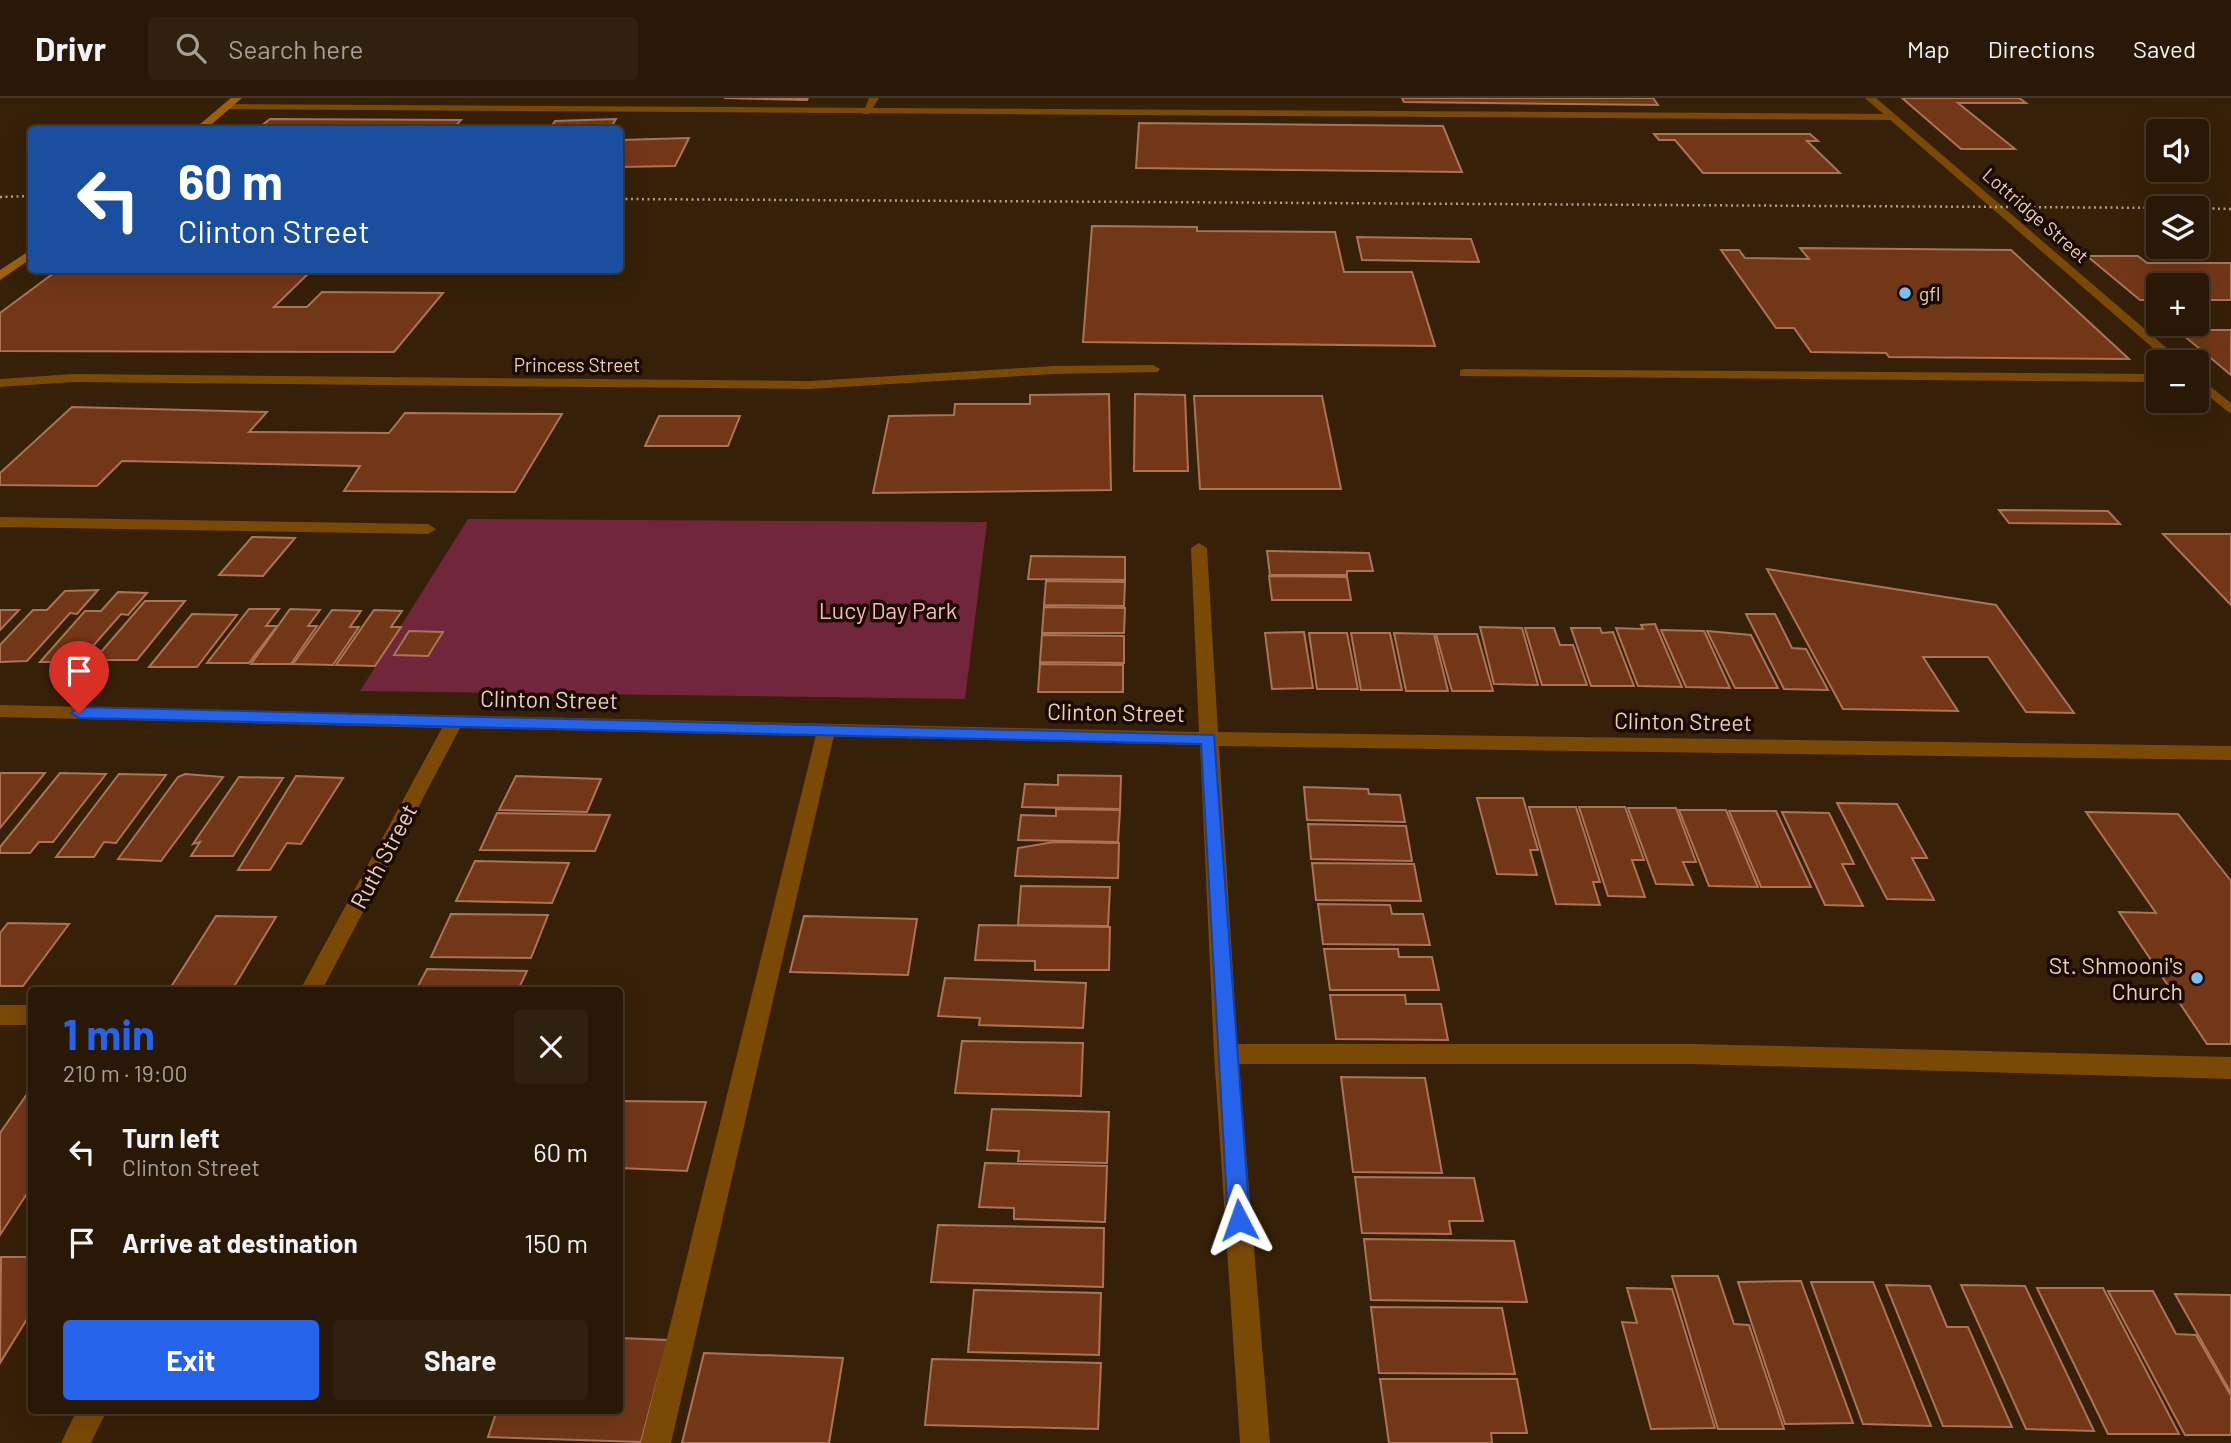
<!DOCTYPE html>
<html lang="en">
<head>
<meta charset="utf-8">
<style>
	:root { --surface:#281805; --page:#30210f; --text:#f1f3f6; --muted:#a5a09a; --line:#443727; --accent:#2563eb }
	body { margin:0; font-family:Barlow,sans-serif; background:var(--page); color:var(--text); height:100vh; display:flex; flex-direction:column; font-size:26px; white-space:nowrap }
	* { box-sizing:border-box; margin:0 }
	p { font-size:23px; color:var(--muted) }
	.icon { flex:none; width:38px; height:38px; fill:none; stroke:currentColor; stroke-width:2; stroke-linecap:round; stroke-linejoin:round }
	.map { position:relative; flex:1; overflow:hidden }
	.sheet { position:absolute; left:28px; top:889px; width:595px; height:427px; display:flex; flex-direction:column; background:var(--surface); border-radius:7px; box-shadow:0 7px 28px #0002,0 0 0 2px var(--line) }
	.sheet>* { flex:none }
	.banner { position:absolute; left:28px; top:28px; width:595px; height:147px; border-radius:7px; box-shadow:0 7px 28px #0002,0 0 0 2px var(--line); background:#1a4fa0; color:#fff; overflow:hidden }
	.controls { position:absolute; left:2146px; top:21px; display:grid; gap:14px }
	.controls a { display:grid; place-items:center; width:63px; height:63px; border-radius:7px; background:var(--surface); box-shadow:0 7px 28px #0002,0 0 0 2px var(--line); font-size:35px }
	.pin { position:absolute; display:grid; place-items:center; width:60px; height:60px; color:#fff; margin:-72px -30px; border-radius:50% 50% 50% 0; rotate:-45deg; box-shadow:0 0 7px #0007 }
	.pin .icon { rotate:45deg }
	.me { position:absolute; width:77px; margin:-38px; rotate:356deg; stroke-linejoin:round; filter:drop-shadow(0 0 5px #0008) }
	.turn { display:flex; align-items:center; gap:24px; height:147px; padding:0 35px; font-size:32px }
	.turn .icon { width:91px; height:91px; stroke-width:2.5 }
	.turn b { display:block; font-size:49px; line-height:60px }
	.round { display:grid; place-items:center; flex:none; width:74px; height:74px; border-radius:7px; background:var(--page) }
	.headline { display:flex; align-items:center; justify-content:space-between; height:119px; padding:0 35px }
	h1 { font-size:42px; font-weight:700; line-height:52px; color:var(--accent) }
	.cta { display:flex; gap:14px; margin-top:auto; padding:14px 35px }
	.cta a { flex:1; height:80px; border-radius:7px; background:var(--accent); color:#fff; font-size:28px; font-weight:700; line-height:80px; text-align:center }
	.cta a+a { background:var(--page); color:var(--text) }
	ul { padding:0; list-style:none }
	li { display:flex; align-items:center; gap:21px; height:91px; padding:0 35px }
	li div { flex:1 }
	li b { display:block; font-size:26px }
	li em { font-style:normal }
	header { display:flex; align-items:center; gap:42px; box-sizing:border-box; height:98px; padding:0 35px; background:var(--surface); border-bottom:2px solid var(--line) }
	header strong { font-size:33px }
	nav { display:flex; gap:38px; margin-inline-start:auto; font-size:24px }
	.search { width:490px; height:63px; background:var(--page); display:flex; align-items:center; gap:18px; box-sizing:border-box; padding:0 24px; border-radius:7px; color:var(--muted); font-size:26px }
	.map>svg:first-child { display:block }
	.green { fill:#71263c }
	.building { fill:#723717; stroke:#ad7357; stroke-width:2 }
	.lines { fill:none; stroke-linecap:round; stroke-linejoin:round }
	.service { fill:#7a4906; fill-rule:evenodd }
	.minor { fill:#7a4906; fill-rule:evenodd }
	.tertiary { fill:#7a4906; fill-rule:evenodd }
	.secondary { fill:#9f610b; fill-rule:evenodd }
	.rail { stroke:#b49c84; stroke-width:2.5; stroke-dasharray:2 3.5; stroke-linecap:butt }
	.route { fill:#2563eb; stroke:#184099; stroke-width:2 }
	.poi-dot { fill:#7bbef8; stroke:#1a0a00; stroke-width:2.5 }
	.labels { text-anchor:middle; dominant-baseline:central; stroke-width:7; stroke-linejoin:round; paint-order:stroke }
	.far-street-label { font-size:19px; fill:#ead1b9; stroke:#1a0a00 }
	.far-poi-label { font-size:19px; fill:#ead1b9; stroke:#1a0a00; text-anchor:start }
	.park-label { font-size:23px; fill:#f8b8c4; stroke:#1a0a00 }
	.street-label { font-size:23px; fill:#ead1b9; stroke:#1a0a00 }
	.poi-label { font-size:23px; fill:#ead1b9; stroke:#1a0a00; text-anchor:end }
</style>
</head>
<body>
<header>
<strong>Drivr</strong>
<div class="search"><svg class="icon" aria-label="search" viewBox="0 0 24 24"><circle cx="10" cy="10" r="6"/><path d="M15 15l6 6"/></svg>Search here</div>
<nav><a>Map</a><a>Directions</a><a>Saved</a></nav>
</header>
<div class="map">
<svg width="2231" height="1345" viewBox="0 0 2231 1345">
	<rect width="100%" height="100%" fill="#362007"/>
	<polygon class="green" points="468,421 987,424 965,601 360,593"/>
	<g class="building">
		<polygon points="724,0 808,0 807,2"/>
		<polygon points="1402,0 1653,0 1658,7 1404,4"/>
		<polygon points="1902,0 2019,0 2026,5 1958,5 2015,51 1961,51"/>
		<polygon points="270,21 461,22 452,32 256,32"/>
		<polygon points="616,21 609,32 549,32 555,23"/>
		<polygon points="1139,25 1443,28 1462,74 1136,70"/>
		<polygon points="1654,36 1810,36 1818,43 1807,43 1840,75 1703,75 1675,42 1659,42"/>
		<polygon points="689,40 675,68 620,69 620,42"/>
		<polygon points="1092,128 1197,129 1197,133 1335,134 1344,174 1412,174 1435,248 1083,244"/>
		<polygon points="1357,139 1471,141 1479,164 1362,162"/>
		<polygon points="1800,150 2011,152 2129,261 1889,259 1886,255 1811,254 1794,230 1776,230 1721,152 1739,152 1745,160 1809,161"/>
		<polygon points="2087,158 2138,158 2147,165 2231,165 2231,202 2196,202 2196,187 2158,187 2158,202 2140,202"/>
		<polygon points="58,172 312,172 274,209 307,209 322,194 443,195 394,254 0,253 0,215"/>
		<polygon points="2177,232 2231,232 2231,277"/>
		<polygon points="1109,296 1111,392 873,395 889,318 954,317 955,306 1030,306 1030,297"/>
		<polygon points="1135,296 1185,297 1188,373 1134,373"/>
		<polygon points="1194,298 1322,298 1341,391 1200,391"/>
		<polygon points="72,309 267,314 249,334 389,335 405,315 562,316 515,394 344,393 360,368 122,363 97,388 0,387 0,375"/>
		<polygon points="659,318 740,318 728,348 645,348"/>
		<polygon points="1999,412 2108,413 2120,426 2009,425"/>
		<polygon points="2163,436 2231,436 2231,507"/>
		<polygon points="252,439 295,440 263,478 219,477"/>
		<polygon points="1267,453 1369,455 1373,473 1347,473 1347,477 1270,477"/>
		<polygon points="1031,458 1125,459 1125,482 1028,481"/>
		<polygon points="1767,471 1996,507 2074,615 2026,614 1988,559 1923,559 1958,613 1843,611"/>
		<polygon points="1269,478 1347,479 1351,502 1272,502"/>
		<polygon points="1046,483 1125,484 1124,508 1044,507"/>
		<polygon points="98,492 77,516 70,515 27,563 0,564 0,547 33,512 47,512 65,493"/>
		<polygon points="118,494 147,495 128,517 121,516 79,564 40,564 85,513 101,513"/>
		<polygon points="145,503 185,503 137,562 94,562"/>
		<polygon points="1044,509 1125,510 1124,535 1042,535"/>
		<polygon points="249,511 279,511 266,528 277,528 249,565 207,565"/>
		<polygon points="290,511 320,512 308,528 317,528 291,566 251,566"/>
		<polygon points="0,512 19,512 0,532"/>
		<polygon points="332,512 361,513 350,529 359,529 333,567 293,566"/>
		<polygon points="374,512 402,513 391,529 401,529 375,568 336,567"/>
		<polygon points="192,516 237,517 197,569 149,569"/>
		<polygon points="1746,516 1775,516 1792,550 1806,551 1828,592 1784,591"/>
		<polygon points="1655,526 1682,589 1638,588 1616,530 1643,531 1641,527"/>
		<polygon points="1480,529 1522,530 1538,587 1494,586"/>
		<polygon points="1525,530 1554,530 1560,547 1573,547 1587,587 1542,587"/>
		<polygon points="1571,530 1600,530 1602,535 1613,534 1634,588 1591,588"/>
		<polygon points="1661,532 1704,533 1730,590 1686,589"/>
		<polygon points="409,533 443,534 428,558 394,557"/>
		<polygon points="1707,533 1751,537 1778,590 1735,590"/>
		<polygon points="1304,534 1313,590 1272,591 1265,535"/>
		<polygon points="1309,535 1347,535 1358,591 1317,591"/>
		<polygon points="1351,535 1390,535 1402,592 1361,592"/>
		<polygon points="1394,535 1434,536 1448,593 1406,593"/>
		<polygon points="1436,536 1477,536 1493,593 1452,593"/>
		<polygon points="1042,537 1124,538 1124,565 1040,564"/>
		<polygon points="1040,566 1123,567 1123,594 1038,594"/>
		<polygon points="1,675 45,675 0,730 0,677"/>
		<polygon points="60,675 106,676 53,744 39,744 30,755 0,755 0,749"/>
		<polygon points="119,676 166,677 116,745 104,744 94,759 56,759"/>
		<polygon points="185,676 223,679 161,763 118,761 178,679"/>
		<polygon points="1058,677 1121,678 1120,711 1022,709 1025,686 1058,687"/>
		<polygon points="296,678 343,680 301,746 287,745 270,772 238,772"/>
		<polygon points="516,678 601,681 587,714 499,712"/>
		<polygon points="239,679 283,680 233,758 191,758 200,744 193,746"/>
		<polygon points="1304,689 1368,691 1369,696 1400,697 1405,724 1307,722"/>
		<polygon points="1477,700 1523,700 1538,752 1530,752 1537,777 1497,776"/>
		<polygon points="1837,705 1897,706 1927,760 1912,760 1934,802 1887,801"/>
		<polygon points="1529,709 1576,709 1600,784 1593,784 1600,807 1556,806"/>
		<polygon points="1579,709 1625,709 1644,762 1632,762 1645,799 1608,798"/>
		<polygon points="1628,710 1676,710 1696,764 1683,764 1693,787 1656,786"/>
		<polygon points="1056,711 1120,712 1118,744 1018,742 1021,717 1056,718"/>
		<polygon points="1679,712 1726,712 1758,789 1709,788"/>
		<polygon points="1729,713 1776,713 1811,789 1761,789"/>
		<polygon points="1782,714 1829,715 1854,766 1842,766 1863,808 1825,807"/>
		<polygon points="2086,714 2178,716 2231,783 2231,946 2207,946 2119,814 2156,815"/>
		<polygon points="497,715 610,717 595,753 480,752"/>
		<polygon points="1308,726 1406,728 1412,763 1311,761"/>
		<polygon points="1054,744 1119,745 1118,780 1015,778 1018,750"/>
		<polygon points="475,763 569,765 552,805 456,803"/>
		<polygon points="1312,765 1414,766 1421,803 1316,802"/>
		<polygon points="1021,788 1110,789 1108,828 1018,827"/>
		<polygon points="1318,806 1390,807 1392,816 1423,816 1430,847 1323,846"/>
		<polygon points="451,816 548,817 531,860 431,859"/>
		<polygon points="216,818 276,819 232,892 169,892"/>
		<polygon points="804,818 917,821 908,877 790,874"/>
		<polygon points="8,825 69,826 23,888 0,888 0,835"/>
		<polygon points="979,827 1110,829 1109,872 1035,872 1035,863 975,862"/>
		<polygon points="1324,851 1398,851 1399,859 1432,859 1439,892 1330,892"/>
		<polygon points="427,871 527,873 518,892 416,892"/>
		<polygon points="945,880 1086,885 1083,930 979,927 980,920 938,918"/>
		<polygon points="1330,897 1405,897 1406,906 1441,906 1448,942 1336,941"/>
		<polygon points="962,943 1083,945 1081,998 955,995"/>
		<polygon points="1341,979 1425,980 1442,1075 1353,1074"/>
		<polygon points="32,989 32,1088 0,1137 0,1035"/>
		<polygon points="620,1003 706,1004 687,1073 620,1070"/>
		<polygon points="992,1011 1109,1014 1107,1065 1018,1063 1019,1053 987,1052"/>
		<polygon points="985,1065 1107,1068 1105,1124 1014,1121 1014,1110 979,1109"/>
		<polygon points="1355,1079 1474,1080 1483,1123 1449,1123 1451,1136 1362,1135"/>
		<polygon points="938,1127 1104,1130 1103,1189 931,1184"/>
		<polygon points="1364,1141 1514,1143 1527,1204 1371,1202"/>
		<polygon points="1,1159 32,1159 32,1213 0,1265"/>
		<polygon points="1672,1178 1718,1178 1734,1226 1749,1227 1784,1331 1718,1331"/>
		<polygon points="1801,1183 1853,1325 1785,1326 1738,1184"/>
		<polygon points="1811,1184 1873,1184 1931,1328 1863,1326"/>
		<polygon points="1886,1187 1930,1188 1947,1229 1968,1229 2012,1329 1943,1328"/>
		<polygon points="1961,1187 2025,1188 2094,1333 2026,1331"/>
		<polygon points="1627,1190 1672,1191 1715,1330 1651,1331 1622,1224 1637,1225"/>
		<polygon points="2037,1190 2103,1190 2179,1336 2108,1336"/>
		<polygon points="974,1192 1101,1195 1099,1257 968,1254"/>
		<polygon points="2108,1193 2153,1193 2176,1236 2196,1237 2231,1298 2231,1337 2185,1337"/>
		<polygon points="2175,1196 2231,1197 2231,1295"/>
		<polygon points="1371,1209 1502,1210 1515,1276 1379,1275"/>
		<polygon points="620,1240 668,1242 641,1344 488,1339 497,1312 620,1312"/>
		<polygon points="704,1255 843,1260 829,1345 682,1345"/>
		<polygon points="932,1261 1101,1265 1098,1331 925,1327"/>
		<polygon points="1380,1281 1517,1281 1527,1335 1491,1335 1492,1345 1389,1345"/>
	</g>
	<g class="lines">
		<g class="service">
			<polygon points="869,0 879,0 869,16 863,16"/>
			<polygon points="1465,271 2158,276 2158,284 1460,278 1460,272"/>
			<polygon points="0,419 428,426 436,431 428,436 0,429"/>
			<polygon points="826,626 835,633 671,1345 641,1345 817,633"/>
			<rect x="0" y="907" width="32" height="20"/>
			<polygon points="1226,946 1693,946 2231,959 2231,981 1693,966 1226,966 1218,963 1214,956 1218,949"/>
		</g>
		<g class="minor">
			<polygon points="224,6 1892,16 1897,19 1892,22 221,11"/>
			<polygon points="1153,267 1160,271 1158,274 1054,276 810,291 73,284 0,289 0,281 73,276 810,283 1054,268"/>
			<polygon points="1199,445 1207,450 1218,634 2231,648 2231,662 1219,648 1238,956 1270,1345 1240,1345 1214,956 1200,647 460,630 322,892 300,892 442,630 0,619 0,607 1199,634 1191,450"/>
			<polygon points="77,1312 107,1312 91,1345 61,1345"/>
		</g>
		<g class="tertiary">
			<polygon points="1865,0 1876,0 2183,264 2169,264"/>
			<polygon points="2196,277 2231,305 2231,316 2196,288"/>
		</g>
		<g class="secondary">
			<polygon points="231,0 242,0 205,32 193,32"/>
			<polygon points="32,151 32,160 0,182 0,172"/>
		</g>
		<g class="rail">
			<polyline points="0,99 32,98"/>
			<polyline points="620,101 2182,110"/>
			<polyline points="2196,110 2231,111"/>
		</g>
	</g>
	<polygon class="route" points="79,609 1214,637 1250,1122 1246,1130 1239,1133 1231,1130 1228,1122 1201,646 79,620 71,615"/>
	<g class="poi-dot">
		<circle cx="1905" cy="195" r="7"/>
		<circle cx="2197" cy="880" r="7"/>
	</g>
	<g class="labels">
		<g class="far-street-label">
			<text transform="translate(2036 117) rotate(41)">Lottridge Street</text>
			<text x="577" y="266">Princess Street</text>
		</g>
		<g class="far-poi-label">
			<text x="1919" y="195">gfl</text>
		</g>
		<g class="park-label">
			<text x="888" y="512">Lucy Day Park</text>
		</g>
		<g class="street-label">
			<text transform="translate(549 601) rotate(1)">Clinton Street</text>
			<text transform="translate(1116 614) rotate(1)">Clinton Street</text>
			<text transform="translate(1683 623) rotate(1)">Clinton Street</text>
			<text transform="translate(383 758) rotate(-62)">Ruth Street</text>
		</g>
		<g class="poi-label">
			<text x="2183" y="867">St. Shmooni's<tspan x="2183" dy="26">Church</tspan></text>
		</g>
	</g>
</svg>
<div class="controls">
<a><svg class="icon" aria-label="sound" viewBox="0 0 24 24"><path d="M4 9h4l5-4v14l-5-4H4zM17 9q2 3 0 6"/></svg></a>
<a><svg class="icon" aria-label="layers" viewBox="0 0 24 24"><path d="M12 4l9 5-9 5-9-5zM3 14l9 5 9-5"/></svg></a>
<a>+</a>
<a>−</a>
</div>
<div class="pin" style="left:79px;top:615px;background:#d93025"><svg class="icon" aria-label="arrive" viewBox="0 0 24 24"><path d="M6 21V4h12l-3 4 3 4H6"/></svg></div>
<svg class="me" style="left:1239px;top:1122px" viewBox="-20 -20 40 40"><path d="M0-17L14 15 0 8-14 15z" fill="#2563eb" stroke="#fff" stroke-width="4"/></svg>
<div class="banner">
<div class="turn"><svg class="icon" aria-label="left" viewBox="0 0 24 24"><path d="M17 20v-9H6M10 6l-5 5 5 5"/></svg><div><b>60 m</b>Clinton Street</div></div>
</div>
<section class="sheet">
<div class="headline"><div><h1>1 min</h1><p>210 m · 19:00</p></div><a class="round"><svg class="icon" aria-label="close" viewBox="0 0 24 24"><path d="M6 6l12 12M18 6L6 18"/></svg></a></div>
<ul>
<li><svg class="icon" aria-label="left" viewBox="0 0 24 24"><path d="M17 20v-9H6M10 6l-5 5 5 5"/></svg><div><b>Turn left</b><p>Clinton Street</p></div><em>60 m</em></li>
<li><svg class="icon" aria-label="arrive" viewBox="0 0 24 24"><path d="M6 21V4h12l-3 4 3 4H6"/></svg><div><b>Arrive at destination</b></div><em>150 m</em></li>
</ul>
<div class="cta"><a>Exit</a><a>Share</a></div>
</section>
</div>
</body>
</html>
